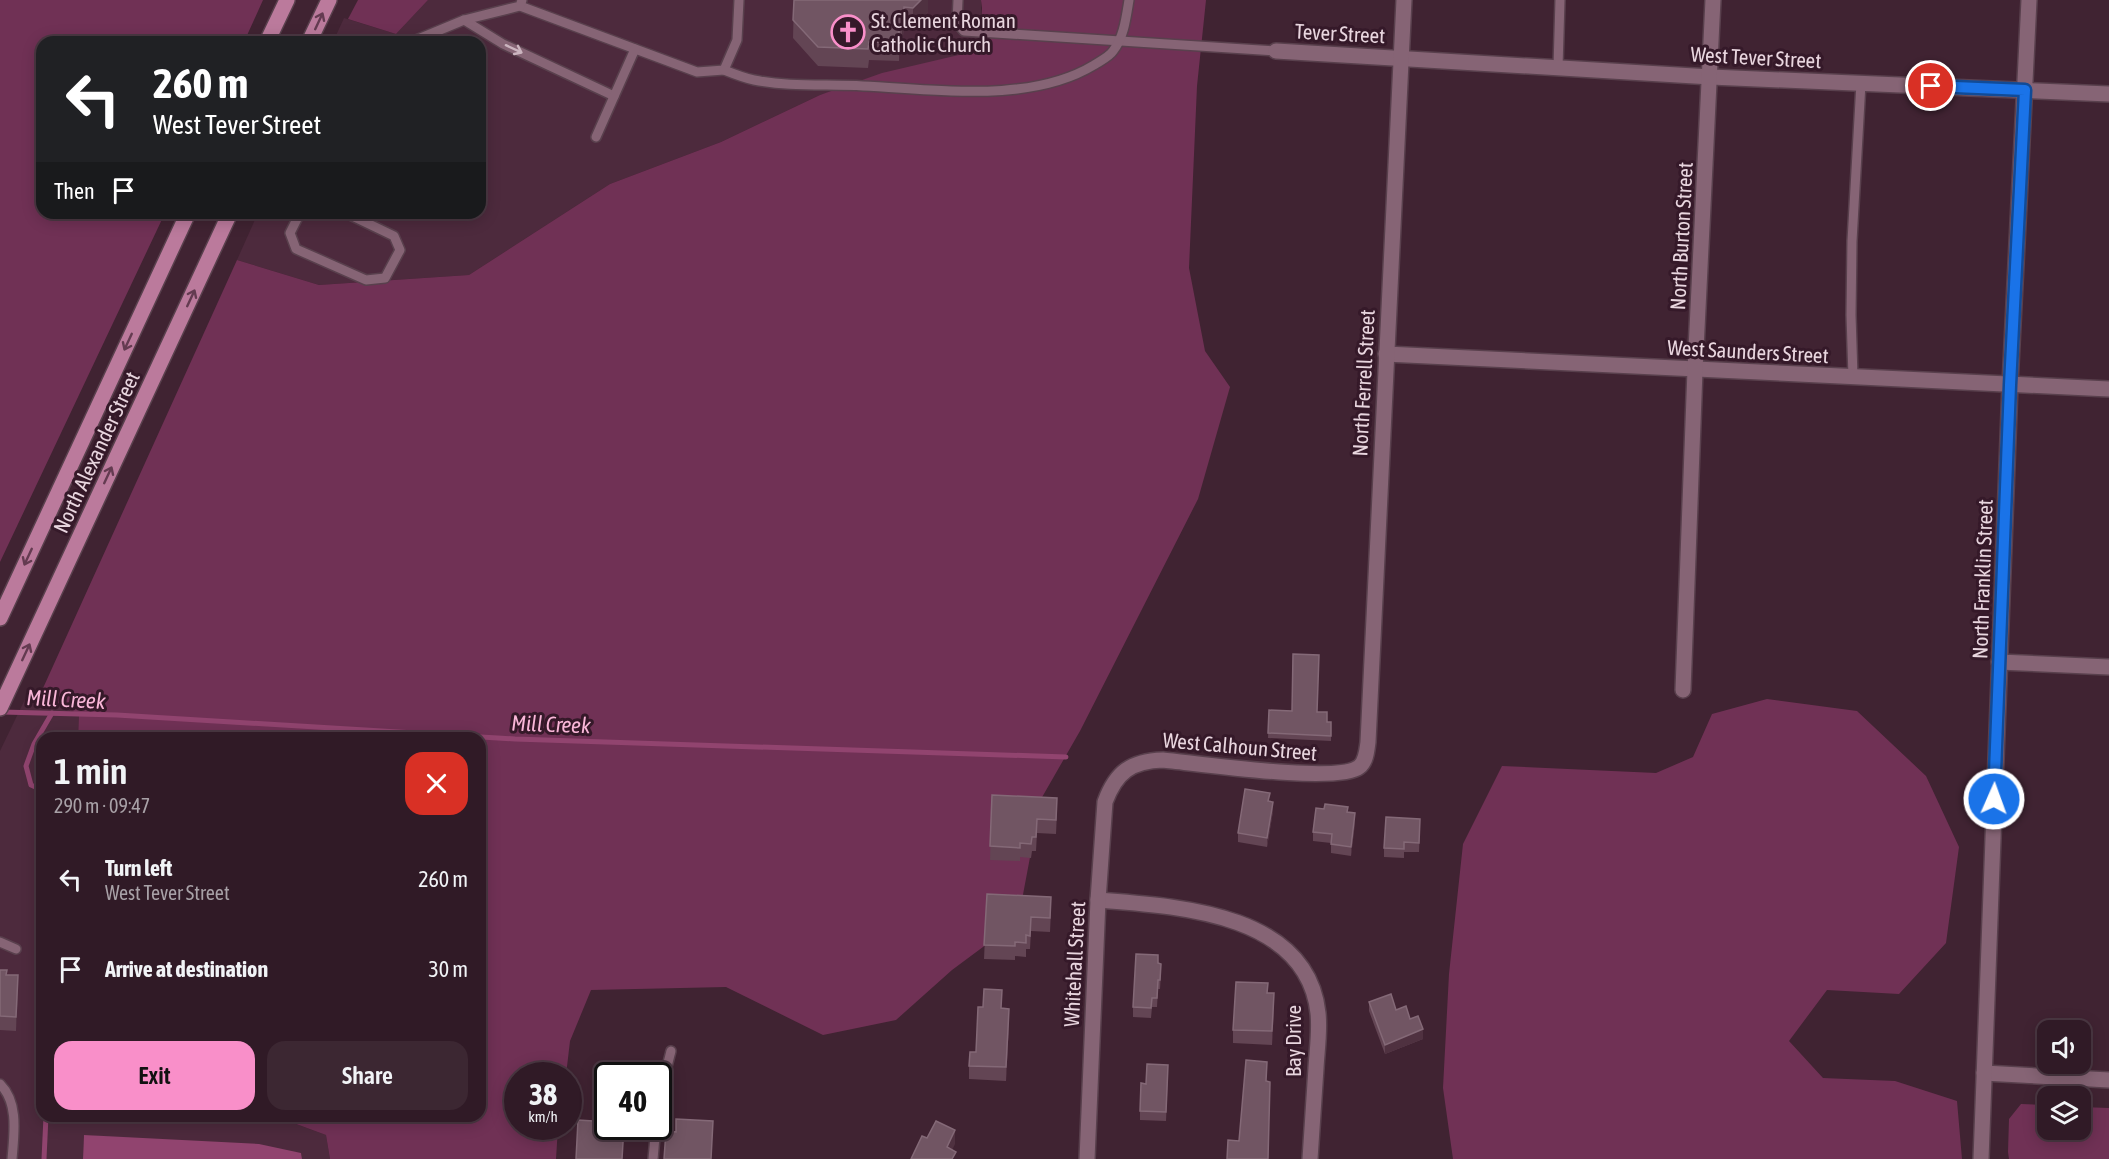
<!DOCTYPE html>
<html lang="en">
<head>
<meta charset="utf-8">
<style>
	:root { --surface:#301a26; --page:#3c2732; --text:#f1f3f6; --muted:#a8a1a7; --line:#4b3843; --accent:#f98fc9 }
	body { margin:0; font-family:"Asap Condensed",sans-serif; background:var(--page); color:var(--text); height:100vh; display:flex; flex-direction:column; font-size:22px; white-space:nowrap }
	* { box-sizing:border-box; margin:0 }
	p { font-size:20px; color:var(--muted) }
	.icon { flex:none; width:33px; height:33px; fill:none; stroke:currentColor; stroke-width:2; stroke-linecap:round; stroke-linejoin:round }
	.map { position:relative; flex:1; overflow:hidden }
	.side { position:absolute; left:36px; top:732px; width:450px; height:390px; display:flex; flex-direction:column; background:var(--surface); border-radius:18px; box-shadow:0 3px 15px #0003,0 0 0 2px var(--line) }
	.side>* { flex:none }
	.guide { position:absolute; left:36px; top:36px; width:450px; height:183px; border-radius:18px; box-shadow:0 3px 15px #0003,0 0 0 2px var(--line); background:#202124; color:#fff; overflow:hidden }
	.fabs { position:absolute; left:2037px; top:1020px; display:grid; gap:12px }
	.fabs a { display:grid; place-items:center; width:54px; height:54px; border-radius:12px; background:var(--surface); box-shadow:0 3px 15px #0003,0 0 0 2px var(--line); font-size:30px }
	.speed { position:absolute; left:504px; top:1062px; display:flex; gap:12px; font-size:30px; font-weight:700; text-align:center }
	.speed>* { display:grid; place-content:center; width:78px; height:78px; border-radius:50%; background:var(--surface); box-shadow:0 3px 15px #0003,0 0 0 2px var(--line); line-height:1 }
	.speed small { font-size:15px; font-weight:400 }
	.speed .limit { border:3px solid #111; border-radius:9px; background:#fff; color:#111 }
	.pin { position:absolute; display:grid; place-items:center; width:51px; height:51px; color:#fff; margin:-26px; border:3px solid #fff; border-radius:50%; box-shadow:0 2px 6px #0007 }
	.me { position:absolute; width:66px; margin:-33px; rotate:2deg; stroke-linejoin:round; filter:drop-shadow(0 0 4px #0008) }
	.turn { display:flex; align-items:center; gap:21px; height:126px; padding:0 18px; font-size:27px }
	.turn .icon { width:78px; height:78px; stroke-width:2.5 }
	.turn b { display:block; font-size:42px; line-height:51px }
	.then { display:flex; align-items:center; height:57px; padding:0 18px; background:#0003; gap:12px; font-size:22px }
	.round { display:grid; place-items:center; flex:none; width:63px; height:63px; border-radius:18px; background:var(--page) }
	.summary { display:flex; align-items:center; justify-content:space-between; height:102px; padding:0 18px }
	h1 { font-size:36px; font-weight:600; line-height:45px }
	.button { display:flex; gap:12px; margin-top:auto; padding:12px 18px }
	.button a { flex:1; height:69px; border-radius:18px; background:var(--accent); color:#111; font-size:24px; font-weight:600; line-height:69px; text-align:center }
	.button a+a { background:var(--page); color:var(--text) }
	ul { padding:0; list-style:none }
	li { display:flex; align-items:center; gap:18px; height:90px; padding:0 18px }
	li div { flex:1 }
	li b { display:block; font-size:22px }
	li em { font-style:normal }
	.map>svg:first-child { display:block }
	.built { fill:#4d2a3d }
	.green { fill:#703155 }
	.water { fill:#91446f }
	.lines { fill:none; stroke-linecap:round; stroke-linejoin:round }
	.stream { stroke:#91446f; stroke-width:5 }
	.service-casing { stroke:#59404d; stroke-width:12 }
	.minor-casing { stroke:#59404d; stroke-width:18 }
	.tertiary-casing { stroke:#59404d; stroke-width:18 }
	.primary-casing { stroke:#59404d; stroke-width:18 }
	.service { stroke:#866475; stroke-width:9 }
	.minor { stroke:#866475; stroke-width:15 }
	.tertiary { stroke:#866475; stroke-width:15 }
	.primary { stroke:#bb7a9c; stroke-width:15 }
	.wall { fill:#634554 }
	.shaded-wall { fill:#4f3140 }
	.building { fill:#715563; stroke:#846977; stroke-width:1.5 }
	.oneway { stroke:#643b51 }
	.oneway2 { stroke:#cbb4bf }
	.route-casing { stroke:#114b97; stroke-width:15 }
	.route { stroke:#1a73e8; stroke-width:10 }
	.labels { text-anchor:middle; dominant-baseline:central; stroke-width:6; stroke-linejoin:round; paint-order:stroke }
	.poi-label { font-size:21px; fill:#e9d6df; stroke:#351929; text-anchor:start }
	.street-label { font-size:21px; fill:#e9d6df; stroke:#351929 }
	.water-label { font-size:22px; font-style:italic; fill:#f9b6d8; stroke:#351929 }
</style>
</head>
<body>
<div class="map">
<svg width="2109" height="1159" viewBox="0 0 2109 1159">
	<rect width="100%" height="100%" fill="#402332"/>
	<g class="built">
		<polygon points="428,0 981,0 981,50 820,95 721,142 610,184 469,275 319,285 237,260 258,213 480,213 480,42 333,42 344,18 396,34"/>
		<polygon points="28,693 79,714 78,738 42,738 42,1116 237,1116 280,1118 326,1135 330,1159 302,1159 301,1153 84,1135 83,1159 0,1159 0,751"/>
	</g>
	<g class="green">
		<polygon points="0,0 263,0 244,42 42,42 42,213 165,213 0,562"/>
		<polygon points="358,0 428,0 396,34 348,19"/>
		<polygon points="981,0 1206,0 1197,86 1189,268 1205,351 1230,387 1198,499 1080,731 1041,799 1018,921 952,970 896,1020 823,1035 726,987 591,990 570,1041 566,1075 518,1076 518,1126 558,1127 556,1159 330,1159 326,1135 280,1118 237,1116 480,1116 480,738 78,738 79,714 39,697 237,260 319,285 469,275 610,184 721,142 820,95 882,73 980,50 982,8"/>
		<polygon points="1767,699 1857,711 1926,776 1959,847 1946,943 1899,994 1827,990 1789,1041 1823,1078 1895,1081 1957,1101 1962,1159 1453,1159 1443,1088 1449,974 1463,844 1502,766 1656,773 1693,757 1712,714"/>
		<polygon points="2021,1104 2047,1105 2048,1130 2080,1130 2081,1107 2109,1108 2109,1159 2009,1159 2008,1152 2009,1119"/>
	</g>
	<polygon class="water" points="84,1135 259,1144 301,1153 302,1159 83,1159"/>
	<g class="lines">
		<g class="stream">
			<polyline points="2,712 117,715 515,739 1066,757"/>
			<polyline points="42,790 31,785 26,766 34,744 52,713"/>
			<polyline points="44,1159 46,1116"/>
		</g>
		<g class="service-casing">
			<g id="service">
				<polyline points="958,0 957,23 964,31 1276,51"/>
				<polyline points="520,6 697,72 724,70 737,40 739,0"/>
				<polyline points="464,20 503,44 614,96"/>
				<polyline points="411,42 464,20 520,6 522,0"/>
				<polyline points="1558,67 1560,0"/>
				<path d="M 724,70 C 734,74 744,78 754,80 C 789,87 827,84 863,86 C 935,89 1030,104 1094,65 C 1100,61 1109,57 1113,51 C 1124,37 1126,18 1129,0"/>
				<polyline points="596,137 635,49"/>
				<polyline points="300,213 290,233 296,249 366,280 385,278 400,250 394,236 346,213"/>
				<polyline points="1853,377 1851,315 1852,241 1861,83"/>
				<polyline points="0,942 16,949"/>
				<path d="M 0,1084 C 19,1103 14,1134 12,1159"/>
				<polyline points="658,1102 671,1051"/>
				<polyline points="653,1159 656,1126"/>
			</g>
		</g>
		<g class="minor-casing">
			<g id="minor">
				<polyline points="1276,51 1711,77 2109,94"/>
				<polyline points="1386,354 2109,389"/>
				<polyline points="1999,662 2109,667"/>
				<polyline points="1683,690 1695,370 1713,0"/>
				<path d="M 1098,900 C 1175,906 1307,912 1318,1013 C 1320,1031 1317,1050 1316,1068 C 1314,1098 1312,1129 1310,1159"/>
				<polyline points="1984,1073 2109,1080"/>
				<path d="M 1087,1159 L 1098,900 L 1105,802 C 1116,772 1131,761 1163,760 C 1196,763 1338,784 1359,767 C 1366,762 1367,750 1368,742 L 1404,0"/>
			</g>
		</g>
		<g class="tertiary-casing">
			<polyline id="tertiary" points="1981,1159 2010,385 2029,0"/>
		</g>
		<g class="primary-casing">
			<g id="primary">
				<polyline points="267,42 287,0"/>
				<polyline points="309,42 329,0"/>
				<polyline points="0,618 188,213"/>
				<polyline points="0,708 230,213"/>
			</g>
		</g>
		<use href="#service" class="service"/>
		<use href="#minor" class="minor"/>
		<use href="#tertiary" class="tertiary"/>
		<use href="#primary" class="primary"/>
	</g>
	<g class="wall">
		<polygon points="794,0 928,0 928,12 913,26 904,25 902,47 899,47 899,61 869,60 868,68 818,66 793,38"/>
		<polygon points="1269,710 1317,712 1327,722 1331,722 1331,741 1268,738"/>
		<polygon points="992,795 1057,812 1056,834 1037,833 1036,851 1032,851 1031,858 1020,857 1020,861 990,860"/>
		<polygon points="1270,801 1273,811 1267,847 1238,842 1238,833"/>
		<polygon points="1348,812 1355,823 1351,856 1331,853 1331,843 1313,841 1313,832"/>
		<polygon points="1420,828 1419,852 1404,852 1404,858 1384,857 1384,848"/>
		<polygon points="987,894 1051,911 1050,932 1031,931 1030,949 1026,949 1026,957 1015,956 1015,960 984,959"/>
		<polygon points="1158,963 1161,973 1160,989 1158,989 1157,1007 1152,1007 1151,1018 1133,1017 1133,1007"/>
		<polygon points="0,970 7,975 18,989 16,1031 0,1030"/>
		<polygon points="1268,993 1274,1007 1272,1045 1233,1043 1233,1030"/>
		<polygon points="1369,1002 1396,1010 1410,1019 1423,1039 1385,1054 1369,1011"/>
		<polygon points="1002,1008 1009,1023 1006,1081 969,1079 969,1066"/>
		<polygon points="1168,1074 1166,1121 1140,1120 1140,1111 1146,1084"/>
	</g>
	<g class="shaded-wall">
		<polygon points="921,0 928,0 928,12 913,26 913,8"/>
		<polygon points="904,7 904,25 902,47 902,29"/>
		<polygon points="1273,802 1273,811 1267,847 1267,838"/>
		<polygon points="1355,813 1355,823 1351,856 1351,847"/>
		<polygon points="18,975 18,989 16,1031 16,1017"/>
		<polygon points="1274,993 1274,1007 1272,1045 1272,1031"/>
		<polygon points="1009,1009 1009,1023 1006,1081 1006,1067"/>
		<polygon points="1423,1029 1423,1039 1385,1054 1385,1045"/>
		<polygon points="955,1130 955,1144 948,1159 947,1147"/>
	</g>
	<g class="building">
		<polygon points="794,0 921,0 913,8 904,7 902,29 899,29 899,43 869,42 868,49 818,47 793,20"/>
		<polygon points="1293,654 1319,655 1317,712 1327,712 1327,722 1331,722 1331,736 1268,733 1269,710 1292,711"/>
		<polygon points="1245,789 1270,793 1268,801 1273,802 1267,838 1238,833"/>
		<polygon points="992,795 1057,798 1056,820 1037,819 1036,837 1032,837 1031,844 1020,843 1020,848 990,846"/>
		<polygon points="1325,804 1348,807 1347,812 1355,813 1351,847 1331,844 1332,834 1313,832 1316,808 1324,809"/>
		<polygon points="1386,817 1420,819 1419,843 1404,842 1404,849 1384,848"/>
		<polygon points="987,894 1051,897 1050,918 1031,917 1030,936 1026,935 1026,943 1015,942 1015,946 984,945"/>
		<polygon points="1136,954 1158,955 1158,963 1161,964 1160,980 1158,980 1157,998 1152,998 1151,1008 1133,1007"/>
		<polygon points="0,970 7,970 6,975 18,975 16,1017 0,1016"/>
		<polygon points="1236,982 1268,983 1267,993 1274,993 1272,1031 1233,1030"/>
		<polygon points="984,989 1002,990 1001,1008 1009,1009 1006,1067 969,1066 970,1052 976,1052 978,1007 983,1007"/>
		<polygon points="1391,994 1396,1010 1406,1006 1410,1019 1418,1016 1423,1029 1385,1045 1369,1002"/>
		<polygon points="1246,1060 1267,1062 1266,1081 1270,1082 1268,1159 1227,1159 1228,1140 1239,1141"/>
		<polygon points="1147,1064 1168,1065 1166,1112 1140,1111 1141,1083 1146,1084"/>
		<polygon points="676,1119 713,1121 711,1159 664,1159 666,1131 676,1132"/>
		<polygon points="578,1120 608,1122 608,1126 624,1126 622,1159 576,1159"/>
		<polygon points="936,1121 955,1130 947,1147 956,1152 952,1159 911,1159 922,1136 927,1138"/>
	</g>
	<defs><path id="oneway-shaft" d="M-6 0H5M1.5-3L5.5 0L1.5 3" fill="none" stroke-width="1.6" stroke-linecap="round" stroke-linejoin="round" transform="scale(1.5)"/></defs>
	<g class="oneway">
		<use href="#oneway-shaft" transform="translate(319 21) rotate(-65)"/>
		<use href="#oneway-shaft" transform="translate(191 298) rotate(-65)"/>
		<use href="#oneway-shaft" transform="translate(128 342) rotate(115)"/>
		<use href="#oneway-shaft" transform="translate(108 475) rotate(-65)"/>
		<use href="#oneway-shaft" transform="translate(28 557) rotate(115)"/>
		<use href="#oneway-shaft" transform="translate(26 652) rotate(-65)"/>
	</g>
	<use class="oneway2" href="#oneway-shaft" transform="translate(514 49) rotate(25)"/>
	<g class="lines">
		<g class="route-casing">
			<polyline id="route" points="1931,86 2025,90 2010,385 1994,799"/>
		</g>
		<use href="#route" class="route"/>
	</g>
	<defs>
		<g id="church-ring" transform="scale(1.725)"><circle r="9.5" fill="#351929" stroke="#f98fc9" stroke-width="1.5"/><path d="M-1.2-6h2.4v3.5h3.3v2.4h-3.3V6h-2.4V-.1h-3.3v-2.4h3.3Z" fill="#f98fc9"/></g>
	</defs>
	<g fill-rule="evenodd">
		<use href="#church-ring" x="848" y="32"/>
	</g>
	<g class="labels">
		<g class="poi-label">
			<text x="871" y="20">St. Clement Roman<tspan x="871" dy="24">Catholic Church</tspan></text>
		</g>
		<g class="street-label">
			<text transform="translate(1340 33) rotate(3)">Tever Street</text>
			<text transform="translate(1756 57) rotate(3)">West Tever Street</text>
			<text transform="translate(1681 236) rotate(-87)">North Burton Street</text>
			<text transform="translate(1748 351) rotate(3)">West Saunders Street</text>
			<text transform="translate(1363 383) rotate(-87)">North Ferrell Street</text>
			<text transform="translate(96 452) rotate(-65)">North Alexander Street</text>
			<text transform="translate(1982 579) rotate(-88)">North Franklin Street</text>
			<text transform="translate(1240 746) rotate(5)">West Calhoun Street</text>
			<text transform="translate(1074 964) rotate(-87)">Whitehall Street</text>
			<text transform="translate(1293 1041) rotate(-90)">Bay Drive</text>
		</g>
		<g class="water-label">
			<text transform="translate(66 699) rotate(3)">Mill Creek</text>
			<text transform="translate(551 724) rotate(2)">Mill Creek</text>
		</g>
	</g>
</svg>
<div class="fabs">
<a><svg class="icon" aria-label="sound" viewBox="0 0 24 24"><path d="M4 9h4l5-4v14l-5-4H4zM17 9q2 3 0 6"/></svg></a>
<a><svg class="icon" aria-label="layers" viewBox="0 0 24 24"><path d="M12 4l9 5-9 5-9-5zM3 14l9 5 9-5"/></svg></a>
</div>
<div class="speed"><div>38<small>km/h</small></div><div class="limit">40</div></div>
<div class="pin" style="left:1931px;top:86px;background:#d93025"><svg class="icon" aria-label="arrive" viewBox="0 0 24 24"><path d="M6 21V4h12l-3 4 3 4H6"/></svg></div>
<svg class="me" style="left:1994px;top:799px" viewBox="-20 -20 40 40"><circle r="17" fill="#1a73e8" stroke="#fff" stroke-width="3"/><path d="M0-11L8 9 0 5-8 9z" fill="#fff"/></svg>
<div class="guide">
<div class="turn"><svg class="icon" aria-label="left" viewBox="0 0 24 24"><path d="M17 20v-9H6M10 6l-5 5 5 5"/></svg><div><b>260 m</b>West Tever Street</div></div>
<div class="then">Then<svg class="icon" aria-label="arrive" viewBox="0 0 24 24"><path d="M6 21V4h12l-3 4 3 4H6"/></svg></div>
</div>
<section class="side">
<div class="summary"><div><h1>1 min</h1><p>290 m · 09:47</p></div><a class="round" style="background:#d93025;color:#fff"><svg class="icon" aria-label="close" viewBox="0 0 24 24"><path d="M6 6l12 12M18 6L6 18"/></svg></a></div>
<ul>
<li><svg class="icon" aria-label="left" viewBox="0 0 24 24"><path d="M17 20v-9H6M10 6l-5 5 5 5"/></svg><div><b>Turn left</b><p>West Tever Street</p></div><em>260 m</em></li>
<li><svg class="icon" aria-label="arrive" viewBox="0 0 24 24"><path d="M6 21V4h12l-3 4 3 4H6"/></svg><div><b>Arrive at destination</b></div><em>30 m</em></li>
</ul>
<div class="button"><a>Exit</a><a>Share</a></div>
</section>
</div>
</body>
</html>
